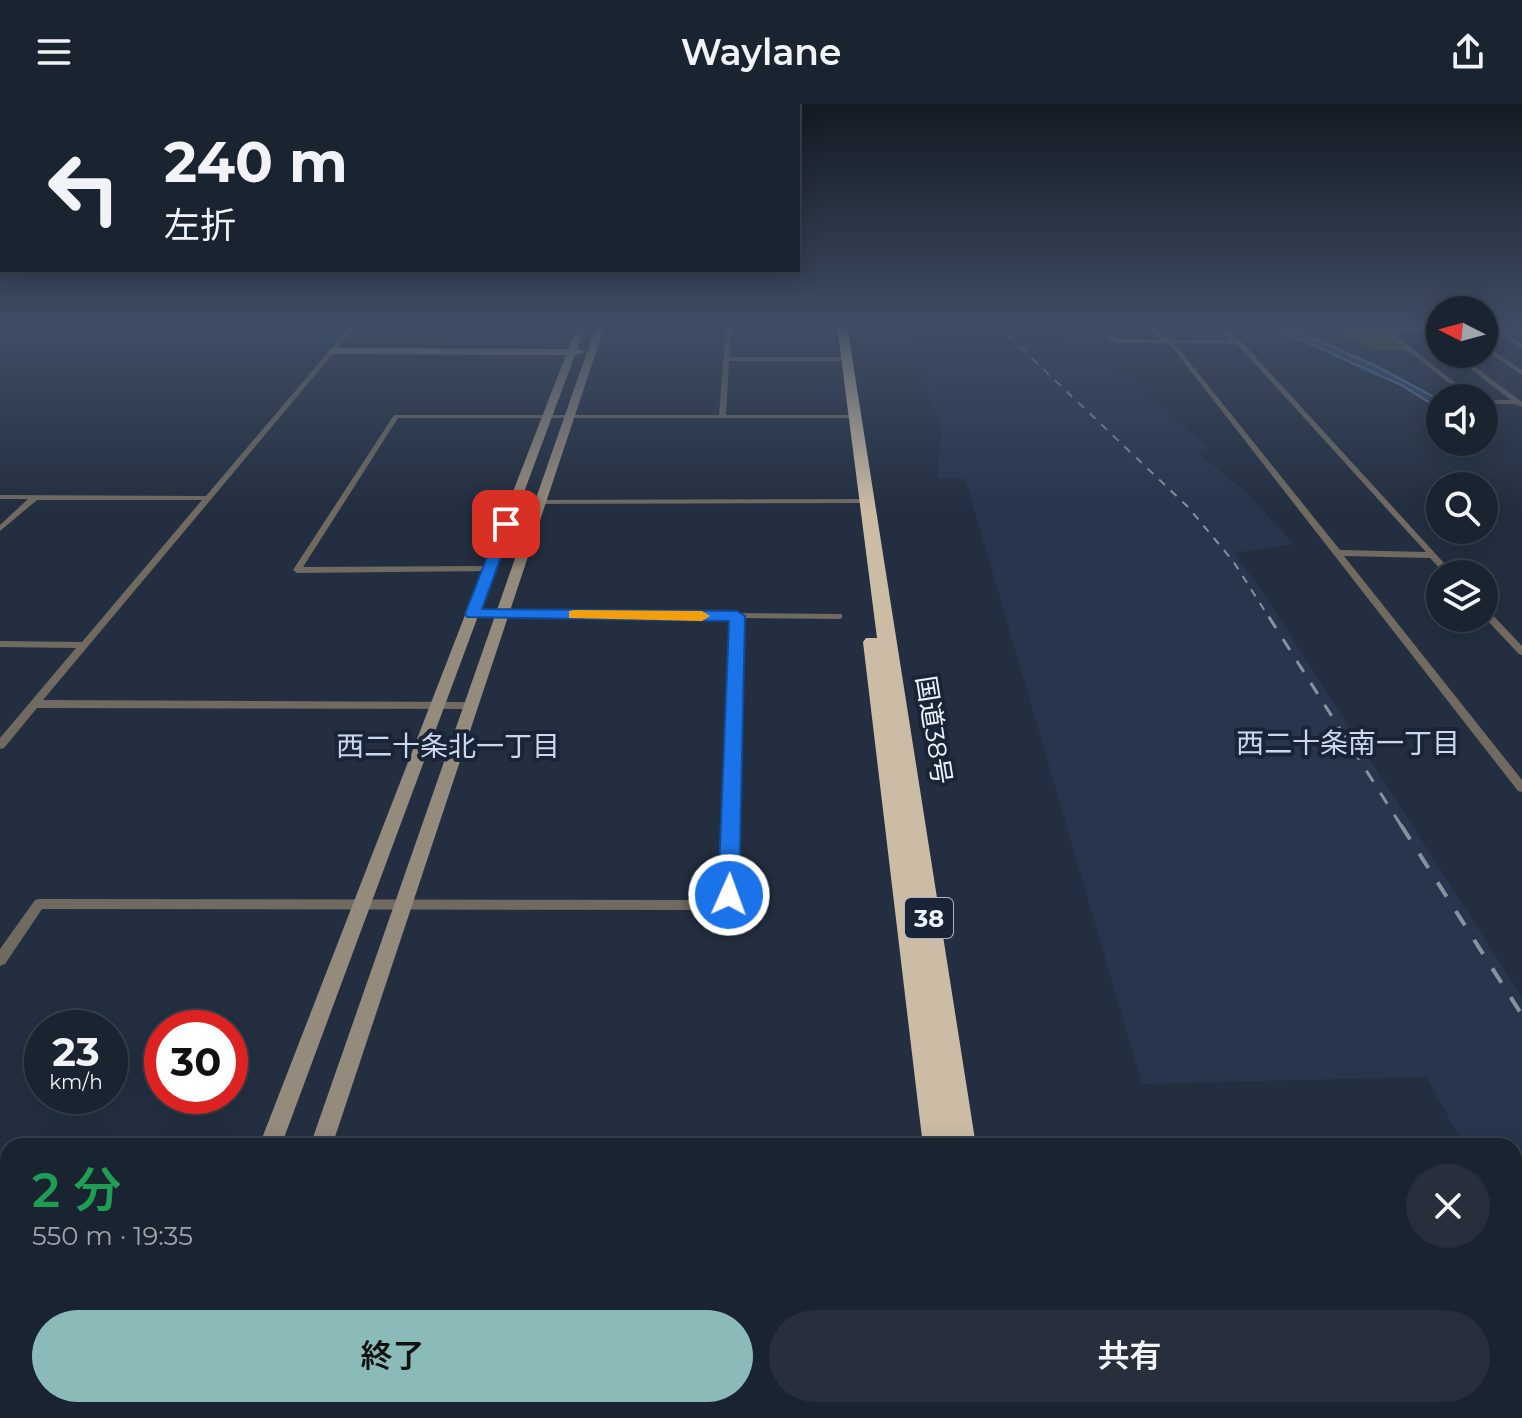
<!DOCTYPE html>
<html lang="ja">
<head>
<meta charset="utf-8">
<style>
	:root { --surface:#1a2330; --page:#272f3c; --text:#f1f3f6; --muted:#9fa4ab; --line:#38404c; --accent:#8bbbb9 }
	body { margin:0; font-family:Montserrat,"Noto Sans JP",sans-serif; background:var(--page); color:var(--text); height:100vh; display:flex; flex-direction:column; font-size:30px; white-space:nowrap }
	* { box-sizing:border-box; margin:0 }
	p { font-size:26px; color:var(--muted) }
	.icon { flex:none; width:44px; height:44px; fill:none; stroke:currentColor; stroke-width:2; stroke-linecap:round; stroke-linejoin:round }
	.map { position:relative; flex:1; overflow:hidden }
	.sheet { position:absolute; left:0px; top:1034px; width:1522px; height:280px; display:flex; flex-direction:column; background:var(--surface); border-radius:24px 24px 0 0; box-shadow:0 4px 20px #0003,0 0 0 2px var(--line) }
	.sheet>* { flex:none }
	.banner { position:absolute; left:0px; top:0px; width:800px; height:168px; box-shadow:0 4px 20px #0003,0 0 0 2px var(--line); background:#1a2330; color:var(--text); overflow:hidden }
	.needle { width:52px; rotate:276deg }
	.fabs { position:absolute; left:1426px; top:192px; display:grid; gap:16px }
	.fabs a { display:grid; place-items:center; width:72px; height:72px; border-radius:50%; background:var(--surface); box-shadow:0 4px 20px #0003,0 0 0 2px var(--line); font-size:40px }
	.speed { position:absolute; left:24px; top:906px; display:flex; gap:16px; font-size:40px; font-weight:700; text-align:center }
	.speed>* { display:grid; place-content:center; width:104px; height:104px; border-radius:50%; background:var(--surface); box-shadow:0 4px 20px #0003,0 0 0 2px var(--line); line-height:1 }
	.speed small { font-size:20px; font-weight:400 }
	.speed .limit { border:12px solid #d22; background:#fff; color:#111 }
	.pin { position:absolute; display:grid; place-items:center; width:68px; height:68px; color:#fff; margin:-34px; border-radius:16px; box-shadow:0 4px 12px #0006 }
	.me { position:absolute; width:88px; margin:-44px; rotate:2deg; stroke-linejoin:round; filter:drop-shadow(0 0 6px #0008) }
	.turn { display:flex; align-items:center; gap:28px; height:168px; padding:0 32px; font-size:36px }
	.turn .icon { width:104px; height:104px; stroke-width:2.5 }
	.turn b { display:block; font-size:56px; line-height:68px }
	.round { display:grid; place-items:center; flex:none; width:84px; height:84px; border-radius:42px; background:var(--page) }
	.summary { display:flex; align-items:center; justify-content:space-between; height:136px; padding:0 32px }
	h1 { font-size:48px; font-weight:600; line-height:60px; color:#1e9e55 }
	.primary-button { display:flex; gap:16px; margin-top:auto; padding:16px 32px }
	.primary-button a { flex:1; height:92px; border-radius:48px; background:var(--accent); color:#111; font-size:32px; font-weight:600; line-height:92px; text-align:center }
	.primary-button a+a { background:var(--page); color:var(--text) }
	header { display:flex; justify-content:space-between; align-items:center; height:104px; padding:0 32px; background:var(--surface); font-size:36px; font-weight:600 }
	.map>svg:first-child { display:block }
	.built { fill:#27364d }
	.green { fill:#4f5621 }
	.forest { fill:#656d35 }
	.water { fill:#324975; stroke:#6a7c9e; stroke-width:2 }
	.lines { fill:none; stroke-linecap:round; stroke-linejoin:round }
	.street { fill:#706a61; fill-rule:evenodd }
	.secondary { fill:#958b7d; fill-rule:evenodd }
	.highway { fill:#ccbca5; fill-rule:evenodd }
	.rail-far2 { stroke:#88929f; stroke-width:2; stroke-dasharray:8 8; stroke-linecap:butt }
	.rail-far1 { stroke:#88929f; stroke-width:3; stroke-dasharray:13 13; stroke-linecap:butt }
	.rail { stroke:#88929f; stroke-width:4; stroke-dasharray:17 17; stroke-linecap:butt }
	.route { fill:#1a73e8; stroke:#114b97; stroke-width:2 }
	.slow { fill:#f59e0b }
	.labels { text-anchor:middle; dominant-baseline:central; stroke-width:8; stroke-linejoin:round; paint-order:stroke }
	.shield { fill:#192536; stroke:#adb6c1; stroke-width:2 }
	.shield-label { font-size:24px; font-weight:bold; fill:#edf4fd }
	.street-label { font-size:26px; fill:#edf4fd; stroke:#192536 }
	.neighbourhood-label { font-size:28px; fill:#c9d8ef; stroke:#192536 }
</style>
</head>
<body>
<header><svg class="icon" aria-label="menu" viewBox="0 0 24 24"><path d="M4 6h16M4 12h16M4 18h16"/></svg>Waylane<svg class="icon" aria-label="share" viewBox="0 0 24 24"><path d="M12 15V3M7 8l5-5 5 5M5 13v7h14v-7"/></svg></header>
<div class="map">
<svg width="1522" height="1314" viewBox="0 0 1522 1314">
	<rect width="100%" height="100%" fill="#232f40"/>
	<polygon class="built" points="906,221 1038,221 1064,240 1122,270 1209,344 1198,349 1247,389 1294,440 1234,449 1260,484 1522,893 1522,1104 1514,1104 1514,1042 1464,1042 1427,973 1142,980 965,374 938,374 942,327"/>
	<polygon class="green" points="1321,221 1375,221 1405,246 1372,246"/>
	<g class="forest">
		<polygon points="0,1137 8,1137 8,1306 145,1306 141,1314 0,1314"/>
		<polygon points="267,1306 938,1306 939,1314 264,1314"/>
	</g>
	<polygon class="water" points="1268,221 1284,221 1376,262 1440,296 1440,305 1401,281"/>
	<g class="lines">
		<g class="street">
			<polygon points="351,221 357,221 43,596 471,598 475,599 476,602 475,605 37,604 4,644 0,645 0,634 76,544 0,543 0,537 82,538 202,396 37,396 0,427 0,421 28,395 0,395 0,391 206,392"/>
			<polygon points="726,221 732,221 730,253 846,253 849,255 846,257 729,257 726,311 855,311 857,312 857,314 398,314 303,463 488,462 491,463 491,467 297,469 293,466 394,311 719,311"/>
			<path d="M 1088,221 L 1095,221 L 1116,235 L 1162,236 L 1145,221 L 1151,221 L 1170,236 L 1232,236 L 1211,221 L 1218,221 L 1241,237 L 1454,470 L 1445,470 L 1430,454 L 1344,452 L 1522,676 L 1522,688 L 1518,687 L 1172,243 L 1167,239 L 1115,239 ZM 1174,239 L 1237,240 L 1426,448 L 1340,446 Z"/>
			<polygon points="1375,221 1381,221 1386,224 1418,225 1421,223 1440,225 1440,229 1430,229 1440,236 1440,241 1422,228 1391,228 1475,294 1468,294"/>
			<polygon points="1486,221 1493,221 1499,225 1522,225 1522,229 1505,229 1522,240 1522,245"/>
			<polygon points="1484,240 1522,266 1522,271 1484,245"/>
			<polygon points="1451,250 1458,250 1522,298 1522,303 1516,300 1484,300 1484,296 1511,296"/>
			<polygon points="865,395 868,395 868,399 515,400 511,398 515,396"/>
			<polygon points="1484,504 1487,505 1522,542 1522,551 1519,550 1484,513"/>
			<polygon points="472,507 842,510 842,514 839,515 742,514 735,791 733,795 715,806 42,805 5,860 0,862 0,845 35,796 39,795 713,796 723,788 732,514 469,512 467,510"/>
			<rect x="0" y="1114" width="8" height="16"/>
			<rect x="1514" y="1127" width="8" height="16"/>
		</g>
		<g class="secondary">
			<polygon points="578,221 586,221 577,245 587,248 597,221 605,221 332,1042 310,1042 587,248 575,251 281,1042 259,1042 566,251 332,250 328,247 332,244 568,245"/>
			<polygon points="155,1306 183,1306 180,1314 152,1314"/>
			<polygon points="217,1306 245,1306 243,1314 215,1314"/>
		</g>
		<g class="highway">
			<polygon points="837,221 847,221 976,1042 923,1042 863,538 866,534 877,534"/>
			<polygon points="953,1306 1016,1306 1017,1314 954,1314"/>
		</g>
		<polyline class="rail-far2" points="997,221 1188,403 1233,457 1270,515"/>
		<polyline class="rail-far1" points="1269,513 1402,723"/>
		<polyline class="rail" points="1401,721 1522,911"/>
	</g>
	<linearGradient id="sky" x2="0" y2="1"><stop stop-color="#131a23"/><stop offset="0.55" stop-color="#3f4d64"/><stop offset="1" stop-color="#3f4d64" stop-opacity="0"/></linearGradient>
	<rect width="1522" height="405" fill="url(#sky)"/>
	<polygon class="route" points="501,417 513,420 482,505 737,507 745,512 739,791 736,797 729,800 721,797 718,791 729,517 467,513 465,510"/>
	<polygon class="slow" points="574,506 702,507 710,512 702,517 569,514 569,507"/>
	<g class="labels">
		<rect class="shield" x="905" y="794" width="48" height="40" rx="6"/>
		<g class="shield-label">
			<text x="929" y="814">38</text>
		</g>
		<g class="street-label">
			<text transform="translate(934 626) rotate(81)">国道38号</text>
		</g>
		<g class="neighbourhood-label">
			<text x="1348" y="639">西二十条南一丁目</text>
			<text x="448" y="642">西二十条北一丁目</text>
		</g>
	</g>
</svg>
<div class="fabs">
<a><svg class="needle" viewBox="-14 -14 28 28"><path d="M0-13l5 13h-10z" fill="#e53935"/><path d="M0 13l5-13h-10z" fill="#9fa4ab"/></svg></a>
<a><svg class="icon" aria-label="sound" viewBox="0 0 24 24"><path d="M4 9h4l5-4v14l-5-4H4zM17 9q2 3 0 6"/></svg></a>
<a><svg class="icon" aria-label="search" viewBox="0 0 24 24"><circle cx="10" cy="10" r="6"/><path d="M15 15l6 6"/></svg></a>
<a><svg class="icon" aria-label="layers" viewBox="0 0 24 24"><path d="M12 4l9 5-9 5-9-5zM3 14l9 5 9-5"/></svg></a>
</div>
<div class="speed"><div>23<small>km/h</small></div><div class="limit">30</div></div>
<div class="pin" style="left:506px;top:420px;background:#d93025"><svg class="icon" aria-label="arrive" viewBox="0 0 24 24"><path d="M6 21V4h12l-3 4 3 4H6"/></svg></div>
<svg class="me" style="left:729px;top:791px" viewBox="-20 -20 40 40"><circle r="17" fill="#1a73e8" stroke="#fff" stroke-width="3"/><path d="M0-11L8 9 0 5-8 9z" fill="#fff"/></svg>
<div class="banner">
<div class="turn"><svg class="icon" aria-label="left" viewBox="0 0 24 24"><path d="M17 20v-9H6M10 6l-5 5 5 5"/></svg><div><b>240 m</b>左折</div></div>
</div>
<section class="sheet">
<div class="summary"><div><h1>2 分</h1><p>550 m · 19:35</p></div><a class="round"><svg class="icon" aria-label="close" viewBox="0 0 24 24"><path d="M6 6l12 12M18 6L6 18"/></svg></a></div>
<div class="primary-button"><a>終了</a><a>共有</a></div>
</section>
</div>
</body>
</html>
